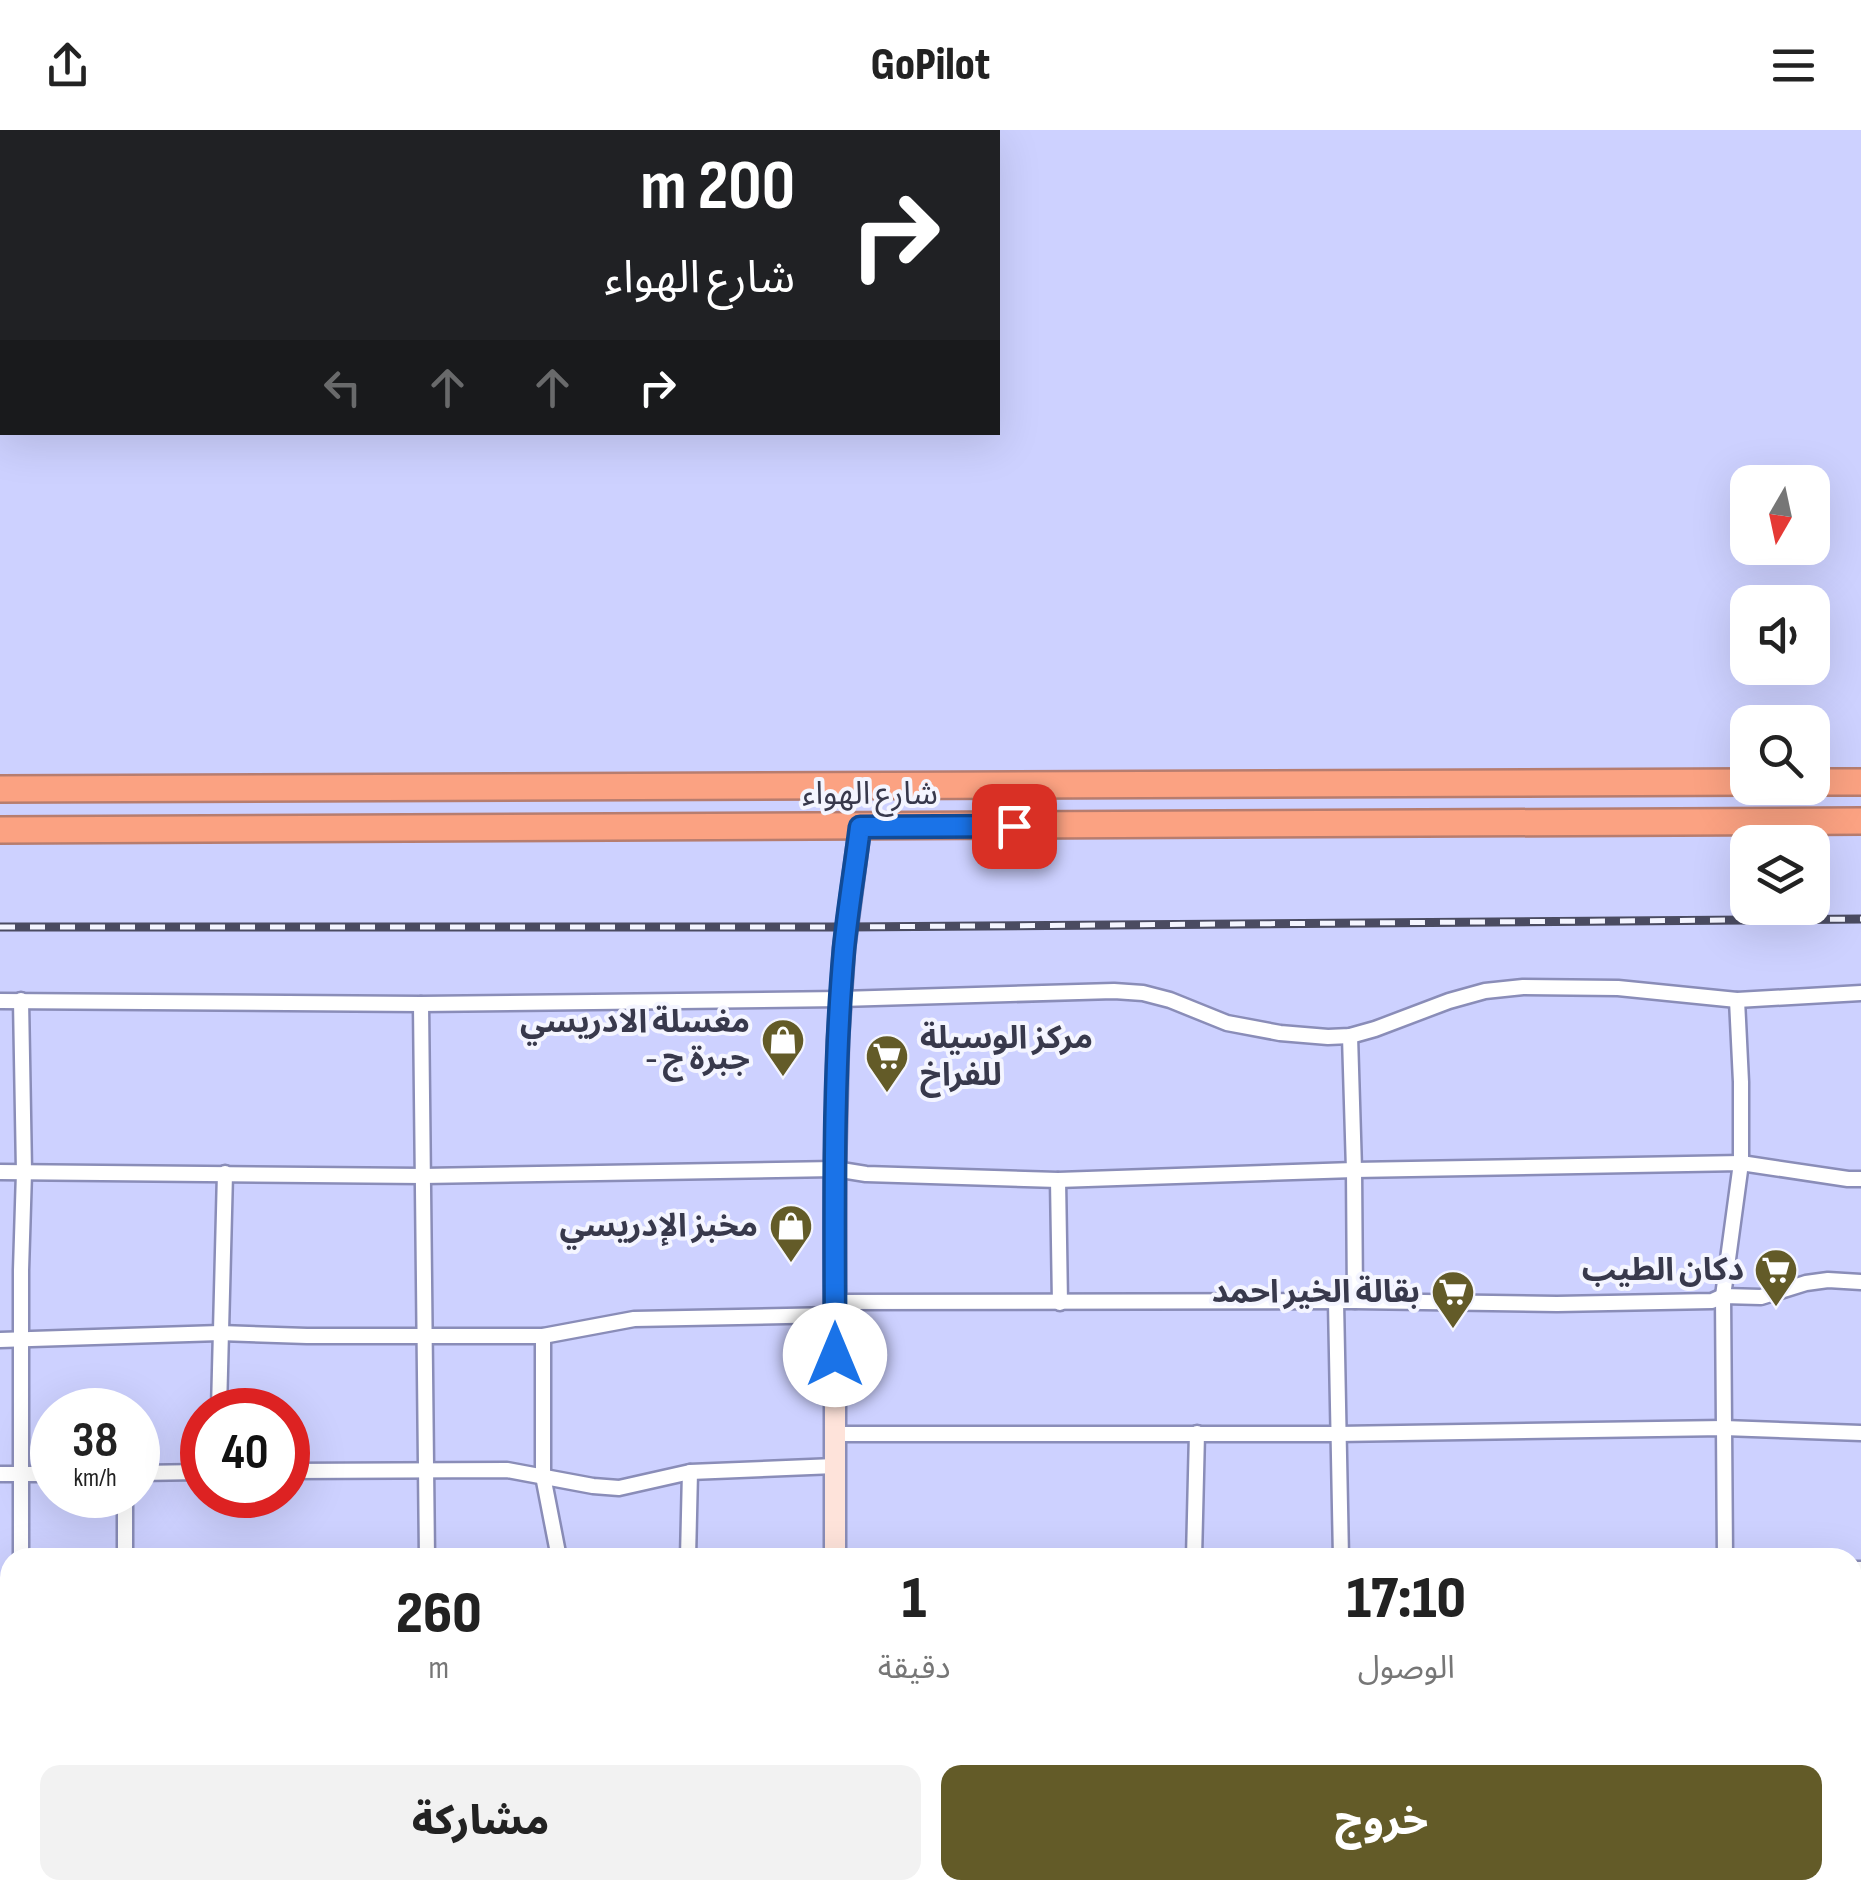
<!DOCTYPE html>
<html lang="ar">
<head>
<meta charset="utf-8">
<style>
	:root { --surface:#fff; --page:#f2f2f2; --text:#222; --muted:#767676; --accent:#635b28 }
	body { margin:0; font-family:"Sofia Sans Condensed","Noto Sans Arabic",sans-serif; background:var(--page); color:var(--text); direction:rtl; height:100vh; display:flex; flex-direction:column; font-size:38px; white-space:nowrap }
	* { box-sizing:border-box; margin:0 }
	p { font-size:32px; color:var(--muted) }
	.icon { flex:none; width:55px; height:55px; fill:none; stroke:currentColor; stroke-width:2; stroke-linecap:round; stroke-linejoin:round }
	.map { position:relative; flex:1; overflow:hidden; direction:ltr }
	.panel { position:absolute; left:0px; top:1418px; width:1862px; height:352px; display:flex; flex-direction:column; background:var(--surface); border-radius:30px 30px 0 0; box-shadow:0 10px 40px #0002; direction:rtl }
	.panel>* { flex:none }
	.hud { position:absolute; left:0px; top:0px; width:1000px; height:305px; box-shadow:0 10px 40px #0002; direction:rtl; background:#202124; color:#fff; overflow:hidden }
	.needle { width:65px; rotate:189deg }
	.tools { position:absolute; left:1730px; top:335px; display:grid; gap:20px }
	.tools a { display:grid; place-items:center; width:100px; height:100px; border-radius:20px; background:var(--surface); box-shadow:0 10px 40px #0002; font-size:50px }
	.speed { position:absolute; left:30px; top:1258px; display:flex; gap:20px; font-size:50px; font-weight:700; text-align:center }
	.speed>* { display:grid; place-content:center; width:130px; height:130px; border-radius:50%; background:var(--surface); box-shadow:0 10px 40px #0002; line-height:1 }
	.speed small { font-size:25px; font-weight:400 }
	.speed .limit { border:15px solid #d22; background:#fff; color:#111 }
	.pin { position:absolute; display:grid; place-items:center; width:85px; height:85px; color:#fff; margin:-42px; border-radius:20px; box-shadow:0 5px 15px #0006 }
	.me { position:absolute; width:110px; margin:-55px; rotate:0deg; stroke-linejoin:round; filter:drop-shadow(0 0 8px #0008) }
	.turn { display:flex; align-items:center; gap:35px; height:210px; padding:0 40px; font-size:45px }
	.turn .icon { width:130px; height:130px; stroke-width:2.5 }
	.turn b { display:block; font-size:70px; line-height:85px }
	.lanes { display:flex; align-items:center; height:95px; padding:0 40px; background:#0003; justify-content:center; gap:50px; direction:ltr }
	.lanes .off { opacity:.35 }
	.eta { display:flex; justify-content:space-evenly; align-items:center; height:170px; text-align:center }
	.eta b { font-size:60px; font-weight:800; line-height:70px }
	.button { display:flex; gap:20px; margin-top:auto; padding:20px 40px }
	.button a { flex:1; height:115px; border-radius:20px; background:var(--accent); color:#fff; font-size:40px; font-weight:800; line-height:115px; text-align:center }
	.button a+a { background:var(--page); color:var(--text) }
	header { display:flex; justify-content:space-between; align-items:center; height:130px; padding:0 40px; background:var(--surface); font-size:45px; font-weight:800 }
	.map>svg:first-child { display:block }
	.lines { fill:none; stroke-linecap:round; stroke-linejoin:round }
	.street-casing { stroke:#8a8db8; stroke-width:19 }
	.secondary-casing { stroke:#8a8db8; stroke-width:25 }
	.highway-casing { stroke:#b77d6f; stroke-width:30 }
	.street { stroke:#fff; stroke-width:14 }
	.secondary { stroke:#fee3da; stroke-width:20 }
	.highway { stroke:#fba282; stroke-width:25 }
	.rail-casing { stroke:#4a4b61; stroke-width:9 }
	.rail { stroke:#f4f5ff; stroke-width:5; stroke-dasharray:15; stroke-linecap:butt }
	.route-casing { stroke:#114b97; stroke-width:25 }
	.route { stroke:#1a73e8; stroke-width:18 }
	.labels { text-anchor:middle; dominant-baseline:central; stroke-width:8; stroke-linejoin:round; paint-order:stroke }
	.street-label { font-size:32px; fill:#38394c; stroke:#f4f5ff }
	.poi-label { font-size:32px; font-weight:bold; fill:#38394c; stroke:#f4f5ff; text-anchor:end }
</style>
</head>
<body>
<header><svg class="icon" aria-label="menu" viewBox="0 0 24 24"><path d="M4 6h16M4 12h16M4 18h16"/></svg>GoPilot<svg class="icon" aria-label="share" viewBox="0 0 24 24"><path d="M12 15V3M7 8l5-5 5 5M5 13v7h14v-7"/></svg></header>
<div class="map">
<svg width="1861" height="1768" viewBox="0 0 1861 1768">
	<rect width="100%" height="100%" fill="#cdd1ff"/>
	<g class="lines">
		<g class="street-casing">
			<g id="street">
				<polyline points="0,871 421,874 841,869 1114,861 1143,863 1170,870 1227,893 1280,903 1328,907 1350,906 1375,899 1449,871 1485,861 1523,857 1618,858 1737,870 1861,863"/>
				<polyline points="421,874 427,1428"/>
				<polyline points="1350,906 1354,1040 1355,1171"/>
				<polyline points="0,1042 423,1046 835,1039 866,1044 1058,1050 1354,1040 1741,1033 1848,1049 1861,1049"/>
				<polyline points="1058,1050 1060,1173"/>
				<polyline points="835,1172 1355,1171 1557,1174 1712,1171 1723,1166 1761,1167 1806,1153 1828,1150 1861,1152"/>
				<polyline points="1336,1172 1341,1428"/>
				<polyline points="543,1206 543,1346 559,1428"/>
				<polyline points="0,1210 220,1203 307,1206 543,1206 634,1189 835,1185"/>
				<polyline points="219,1280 225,1043"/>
				<polyline points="835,1304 1338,1304 1724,1298 1861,1303"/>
				<polyline points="288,1341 507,1340 593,1356 619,1358 690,1342 835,1336"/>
				<polyline points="138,1343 202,1342"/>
				<polyline points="0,1344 52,1344"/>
				<polyline points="125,1365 125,1428"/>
				<polyline points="21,1428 21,1140 24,1042 21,870"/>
				<polyline points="688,1428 690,1342"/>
				<polyline points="1194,1428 1197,1303"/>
				<polyline points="1725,1428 1723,1166 1741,1033 1741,952 1737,870"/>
				<polyline points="1852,1439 1861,1439"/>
				<polyline points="1852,1561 1861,1561"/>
				<polyline points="0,1571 10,1571"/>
				<polyline points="1852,1694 1861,1694"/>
				<polyline points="1194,1760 1195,1768"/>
				<polyline points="1350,1760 1350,1768"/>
				<polyline points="1737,1760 1737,1768"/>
				<polyline points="233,1768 233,1760"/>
				<polyline points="534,1768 534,1760"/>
			</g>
		</g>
		<g class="secondary-casing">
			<g id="secondary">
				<polyline points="835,1428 835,1039 838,910 844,819 860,697"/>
				<polyline points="0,1731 10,1731"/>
				<polyline points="835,1760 835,1768"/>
			</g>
		</g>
		<g class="highway-casing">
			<g id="highway">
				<polyline points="1812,652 1861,652"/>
				<polyline points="0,659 1748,652"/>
				<polyline points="0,700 1861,691"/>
			</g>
		</g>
		<use href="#street" class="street"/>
		<use href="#secondary" class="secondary"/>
		<use href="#highway" class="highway"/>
		<g class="rail-casing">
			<polyline id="rail" points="0,797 846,797 1861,789"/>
		</g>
		<use href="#rail" class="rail"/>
	</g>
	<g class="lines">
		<g class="route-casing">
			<path id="route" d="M 835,1225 C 835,1090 832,954 844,819 C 848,778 855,738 860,697 L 1014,696"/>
		</g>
		<use href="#route" class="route"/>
	</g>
	<defs>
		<g id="shop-pin" transform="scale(2.25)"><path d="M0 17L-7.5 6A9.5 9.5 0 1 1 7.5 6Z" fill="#635b28" stroke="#f4f5ff"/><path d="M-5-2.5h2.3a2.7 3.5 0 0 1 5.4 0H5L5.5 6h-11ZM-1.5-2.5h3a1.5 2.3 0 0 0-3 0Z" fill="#fff"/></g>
		<g id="supermarket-pin" transform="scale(2.25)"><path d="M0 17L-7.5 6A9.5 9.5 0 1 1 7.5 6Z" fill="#635b28" stroke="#f4f5ff"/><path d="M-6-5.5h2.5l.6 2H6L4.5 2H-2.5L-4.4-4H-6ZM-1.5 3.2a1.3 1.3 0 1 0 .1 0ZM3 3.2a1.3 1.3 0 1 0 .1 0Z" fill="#fff"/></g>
	</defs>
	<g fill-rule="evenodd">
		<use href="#shop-pin" x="783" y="910"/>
		<use href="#supermarket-pin" x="887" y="926"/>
		<use href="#shop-pin" x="791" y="1096"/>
		<use href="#supermarket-pin" x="1776" y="1140"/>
		<use href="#supermarket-pin" x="1453" y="1162"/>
	</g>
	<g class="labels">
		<g class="street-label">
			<text x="870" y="664">شارع الهواء</text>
		</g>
		<g class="poi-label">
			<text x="750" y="892">مغسلة الادريسي<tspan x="750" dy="37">- جبرة ج</tspan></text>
			<text x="920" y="908" text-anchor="start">مركز الوسيلة<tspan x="920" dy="37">للفراخ</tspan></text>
			<text x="758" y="1096">مخبز الإدريسي</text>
			<text x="1744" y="1140">دكان الطيب</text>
			<text x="1420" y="1162">بقالة الخير احمد</text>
		</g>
	</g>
</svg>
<div class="tools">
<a><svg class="needle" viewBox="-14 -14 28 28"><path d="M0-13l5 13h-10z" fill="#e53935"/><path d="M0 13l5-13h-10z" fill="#767676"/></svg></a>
<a><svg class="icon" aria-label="sound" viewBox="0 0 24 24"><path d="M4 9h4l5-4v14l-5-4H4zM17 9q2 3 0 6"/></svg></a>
<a><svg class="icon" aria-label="search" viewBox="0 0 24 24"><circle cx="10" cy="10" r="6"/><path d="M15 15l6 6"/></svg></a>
<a><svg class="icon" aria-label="layers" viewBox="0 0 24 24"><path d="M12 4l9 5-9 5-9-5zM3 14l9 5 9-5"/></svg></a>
</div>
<div class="speed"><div>38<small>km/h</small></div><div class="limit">40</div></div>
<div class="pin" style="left:1014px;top:696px;background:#d93025"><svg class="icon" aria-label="arrive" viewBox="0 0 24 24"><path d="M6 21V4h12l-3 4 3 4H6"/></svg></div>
<svg class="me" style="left:835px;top:1225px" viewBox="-20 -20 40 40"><circle r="19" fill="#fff"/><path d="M0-13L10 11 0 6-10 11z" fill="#1a73e8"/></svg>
<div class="hud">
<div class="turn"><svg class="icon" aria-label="right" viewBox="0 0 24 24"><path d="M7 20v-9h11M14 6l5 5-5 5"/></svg><div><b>200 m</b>شارع الهواء</div></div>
<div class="lanes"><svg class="icon off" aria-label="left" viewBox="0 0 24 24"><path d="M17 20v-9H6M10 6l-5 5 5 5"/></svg><svg class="icon off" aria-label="ahead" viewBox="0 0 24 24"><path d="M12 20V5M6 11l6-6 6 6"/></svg><svg class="icon off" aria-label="ahead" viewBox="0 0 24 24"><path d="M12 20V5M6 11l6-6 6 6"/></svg><svg class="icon" aria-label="right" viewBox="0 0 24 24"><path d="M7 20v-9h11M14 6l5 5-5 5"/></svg></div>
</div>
<section class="panel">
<div class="eta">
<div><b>17:10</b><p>الوصول</p></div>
<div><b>1</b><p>دقيقة</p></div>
<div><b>260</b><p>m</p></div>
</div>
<div class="button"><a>خروج</a><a>مشاركة</a></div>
</section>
</div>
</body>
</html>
